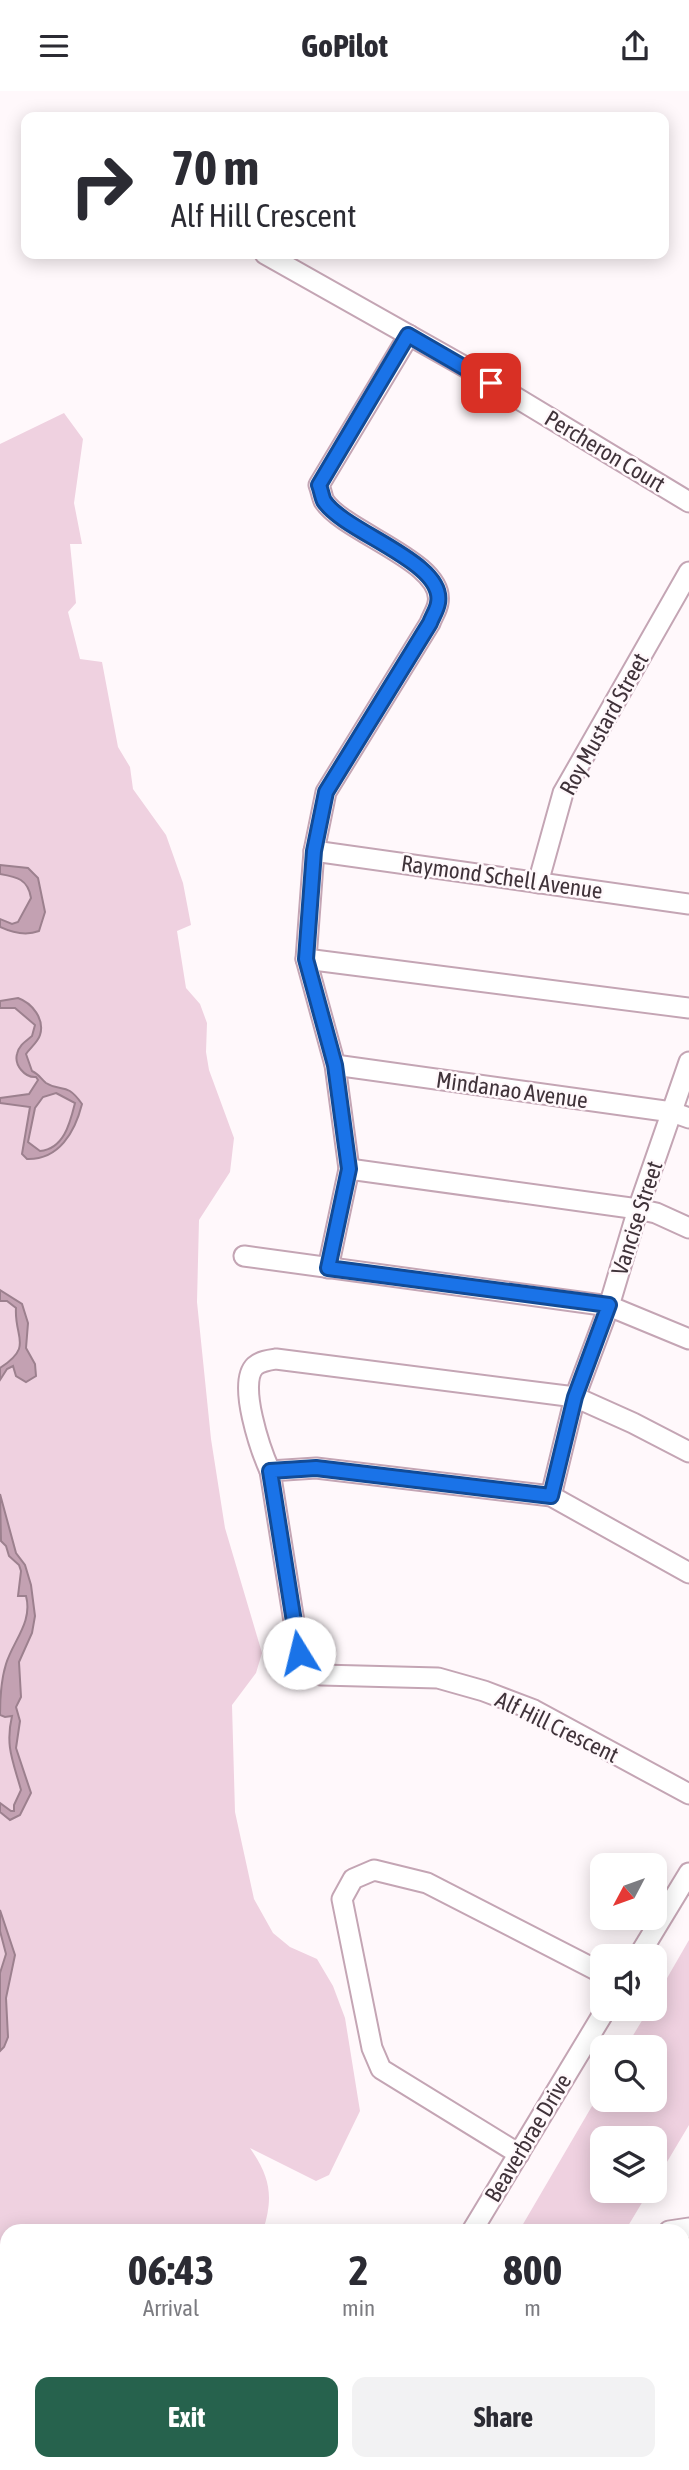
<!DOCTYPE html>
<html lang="en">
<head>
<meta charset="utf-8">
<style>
	:root { --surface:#fff; --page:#f2f2f3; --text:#2b2b33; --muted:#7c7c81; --accent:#26624d }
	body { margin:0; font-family:"Asap Condensed",sans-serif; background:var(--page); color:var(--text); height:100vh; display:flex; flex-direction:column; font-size:26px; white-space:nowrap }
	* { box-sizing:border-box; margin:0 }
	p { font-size:23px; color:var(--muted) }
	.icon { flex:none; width:38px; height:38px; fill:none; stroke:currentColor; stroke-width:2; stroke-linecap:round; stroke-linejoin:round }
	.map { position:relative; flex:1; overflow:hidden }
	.side { position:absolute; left:0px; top:2133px; width:690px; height:247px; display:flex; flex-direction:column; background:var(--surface); border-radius:21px 21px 0 0; box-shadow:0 4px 18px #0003 }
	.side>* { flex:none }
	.hud { position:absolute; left:21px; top:21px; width:648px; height:147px; border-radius:14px; box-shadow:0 4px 18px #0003; background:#fff; color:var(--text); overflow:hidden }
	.needle { width:46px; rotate:229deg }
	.controls { position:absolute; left:590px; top:1762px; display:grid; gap:14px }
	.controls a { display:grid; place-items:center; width:77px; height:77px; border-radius:14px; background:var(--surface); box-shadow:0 4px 18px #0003; font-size:35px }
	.pin { position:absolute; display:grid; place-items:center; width:60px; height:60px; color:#fff; margin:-30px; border-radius:14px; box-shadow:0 4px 10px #0006 }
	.me { position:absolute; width:77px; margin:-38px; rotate:351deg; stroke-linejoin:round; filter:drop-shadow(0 0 5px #0008) }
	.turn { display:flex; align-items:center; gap:24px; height:147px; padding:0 35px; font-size:32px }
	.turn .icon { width:91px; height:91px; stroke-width:2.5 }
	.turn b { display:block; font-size:49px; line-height:60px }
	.eta { display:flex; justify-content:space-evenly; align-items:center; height:119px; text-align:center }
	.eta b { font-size:42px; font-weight:700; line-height:49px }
	.button { display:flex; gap:14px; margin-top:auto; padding:14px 35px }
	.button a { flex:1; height:80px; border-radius:14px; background:var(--accent); color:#fff; font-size:28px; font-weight:700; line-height:80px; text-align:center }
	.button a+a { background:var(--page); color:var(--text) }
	header { display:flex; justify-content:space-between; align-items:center; height:91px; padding:0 35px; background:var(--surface); font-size:32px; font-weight:700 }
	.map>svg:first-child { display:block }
	.green { fill:#efd1e0 }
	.water { fill:#c3a1b2; stroke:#9c808e; stroke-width:2; fill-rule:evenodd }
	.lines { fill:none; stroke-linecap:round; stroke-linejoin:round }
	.minor-casing { stroke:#c4a5b4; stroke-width:23 }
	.path { stroke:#b6adb1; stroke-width:3.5; stroke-dasharray:5 5; stroke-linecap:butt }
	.minor { stroke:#fff; stroke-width:19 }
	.route-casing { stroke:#114b97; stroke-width:18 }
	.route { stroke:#1a73e8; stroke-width:12 }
	.labels { text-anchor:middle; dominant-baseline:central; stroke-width:5; stroke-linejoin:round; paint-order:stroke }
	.street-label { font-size:23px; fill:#40333a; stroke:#fff8fb }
</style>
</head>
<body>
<header><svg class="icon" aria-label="menu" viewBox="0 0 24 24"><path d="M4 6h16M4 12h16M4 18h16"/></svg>GoPilot<svg class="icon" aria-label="share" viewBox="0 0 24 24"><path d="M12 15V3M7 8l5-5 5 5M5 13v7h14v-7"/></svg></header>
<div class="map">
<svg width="689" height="2379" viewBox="0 0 689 2379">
	<rect width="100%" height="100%" fill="#fff8fb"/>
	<g class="green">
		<path d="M 64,322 L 83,348 L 74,412 L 82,453 L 70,453 L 76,512 L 68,521 L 80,568 L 102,571 L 118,656 L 130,676 L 133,698 L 166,744 L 183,792 L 191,834 L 177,840 L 186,897 L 200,913 L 207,932 L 206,961 L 209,979 L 234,1047 L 230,1081 L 199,1129 L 197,1211 L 211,1348 L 225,1437 L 262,1562 L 256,1582 L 232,1614 L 235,1721 L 254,1808 L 273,1842 L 290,1856 L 317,1868 L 333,1895 L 345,1927 L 360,2020 L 329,2084 L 316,2090 L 250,2057 C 270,2086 274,2105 263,2140 L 7,2140 L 7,2373 L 205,2373 L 202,2379 L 0,2379 L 0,353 Z"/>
		<polygon points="689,1849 689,2034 655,2091 654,2048 602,2048 602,2100 649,2100 625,2140 519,2140 602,1998 602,2009 654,2009 654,1956 626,1956 649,1918 654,1918 655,1908"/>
		<polygon points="382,2373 486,2373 482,2379 378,2379"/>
	</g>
	<g class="water">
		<path d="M 0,774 L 28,777 L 38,787 L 45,821 L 39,840 C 26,845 13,842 0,836 L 0,828 L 12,833 L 18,831 L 31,807 C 28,788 17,786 0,783 Z"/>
		<path d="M 18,907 C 32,912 45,928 40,944 C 38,951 30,957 26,963 L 32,980 C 39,983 41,988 46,992 C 62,1002 66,990 82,1013 C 75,1041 59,1069 27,1068 L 22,1063 L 30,1016 L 0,1012 L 0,1007 L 29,1003 L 38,989 L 36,986 C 25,987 14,974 17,963 C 19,954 26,950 32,945 L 35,934 L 15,917 L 0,917 L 0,910 ZM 56,1002 L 75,1012 C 70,1032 64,1058 40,1060 L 28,1051 L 35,1017 L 43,1006 Z"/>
		<path d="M 0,1199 L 22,1213 L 28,1232 L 26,1257 L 35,1273 L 36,1285 L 26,1291 L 16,1285 L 13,1275 L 7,1278 L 0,1289 L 0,1277 C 34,1255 14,1247 16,1217 L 7,1210 L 0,1210 Z"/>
		<path d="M 0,1403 L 16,1462 L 25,1474 L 31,1494 L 35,1525 L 32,1542 L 19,1571 L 21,1606 L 16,1616 L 20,1630 L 16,1657 L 31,1702 L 20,1724 L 10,1729 L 0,1721 L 0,1712 L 11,1720 L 14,1720 L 14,1714 L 21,1699 C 13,1670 5,1655 12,1625 L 5,1626 L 0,1624 C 0,1607 1,1589 6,1573 C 13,1550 33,1531 26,1505 L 18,1505 L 21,1480 L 19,1474 L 9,1465 L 6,1455 L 1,1450 Z"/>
		<polygon points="0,1819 15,1864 6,1907 8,1946 4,1956 0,1960 0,1882 6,1863 0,1840"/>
	</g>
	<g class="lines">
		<g class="minor-casing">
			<g id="minor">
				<polyline points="265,163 469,278 689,411"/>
				<polyline points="314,760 689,813"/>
				<polyline points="538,792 563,702 689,481"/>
				<polyline points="306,868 689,917"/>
				<polyline points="335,974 672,1021 689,1027"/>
				<polyline points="349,1078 638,1118 656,1122 689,1137"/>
				<polyline points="244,1165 609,1215 689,1248"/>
				<path d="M 328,1177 L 349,1078 L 335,974 L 306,868 L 314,760 L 326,701 L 430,532 C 432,526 437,519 438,512 C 446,471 345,442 324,410 C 322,406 321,399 319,394 L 409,244"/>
				<path d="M 689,1361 L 633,1332 L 575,1306 L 276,1268 C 269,1269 261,1270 255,1275 C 237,1292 261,1360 270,1380 L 299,1562 L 311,1580 L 321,1584 L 438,1587 L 484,1600 L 534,1619 L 689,1703"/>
				<polyline points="270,1380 316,1377 551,1405 689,1482"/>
				<polyline points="551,1405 575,1306 609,1215 638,1118 689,971"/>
				<polyline points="638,1866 689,1782"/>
				<polyline points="519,2063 381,1978 372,1957 342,1808 353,1788 374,1779 427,1792 602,1882"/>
				<polyline points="472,2140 606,1918"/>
				<polyline points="669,2140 689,2137"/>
				<polyline points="682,2353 689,2357"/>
				<polyline points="338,2379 341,2373"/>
			</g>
		</g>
		<polyline class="path" points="362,2379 365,2373"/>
		<use href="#minor" class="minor"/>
	</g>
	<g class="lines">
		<g class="route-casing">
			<path id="route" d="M 299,1562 L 270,1380 L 316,1377 L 551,1405 L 575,1306 L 609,1214 L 328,1177 L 349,1078 L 335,974 L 306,868 L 314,760 L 326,701 L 430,532 C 432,526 437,519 438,512 C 446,471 345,442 324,410 C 322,406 321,399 319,394 L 408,244 L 491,292"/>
		</g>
		<use href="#route" class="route"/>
	</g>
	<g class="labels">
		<g class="street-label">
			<text transform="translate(605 360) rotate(31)">Percheron Court</text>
			<text transform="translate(604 633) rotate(-61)">Roy Mustard Street</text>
			<text transform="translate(502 786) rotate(8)">Raymond Schell Avenue</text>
			<text transform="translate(512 999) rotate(8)">Mindanao Avenue</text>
			<text transform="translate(637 1127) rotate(-72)">Vancise Street</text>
			<text transform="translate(557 1636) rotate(26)">Alf Hill Crescent</text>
			<text transform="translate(528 2047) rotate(-59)">Beaverbrae Drive</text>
		</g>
	</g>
</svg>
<div class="controls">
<a><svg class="needle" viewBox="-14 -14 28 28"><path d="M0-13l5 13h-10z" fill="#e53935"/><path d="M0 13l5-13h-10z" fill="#7c7c81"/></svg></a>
<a><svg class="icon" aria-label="sound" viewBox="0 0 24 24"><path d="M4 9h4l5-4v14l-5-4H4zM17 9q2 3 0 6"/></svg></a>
<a><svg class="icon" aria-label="search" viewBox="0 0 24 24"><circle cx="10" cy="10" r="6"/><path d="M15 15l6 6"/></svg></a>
<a><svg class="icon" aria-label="layers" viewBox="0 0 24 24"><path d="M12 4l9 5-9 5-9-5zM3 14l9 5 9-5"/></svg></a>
</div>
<div class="pin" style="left:491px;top:292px;background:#d93025"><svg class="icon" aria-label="arrive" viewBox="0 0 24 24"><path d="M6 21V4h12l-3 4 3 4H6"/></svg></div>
<svg class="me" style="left:299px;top:1562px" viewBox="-20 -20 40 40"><circle r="19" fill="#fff"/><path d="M0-13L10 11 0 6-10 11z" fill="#1a73e8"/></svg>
<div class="hud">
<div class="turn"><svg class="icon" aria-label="right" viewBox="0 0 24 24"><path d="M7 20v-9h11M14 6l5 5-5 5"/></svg><div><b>70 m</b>Alf Hill Crescent</div></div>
</div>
<section class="side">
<div class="eta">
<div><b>06:43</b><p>Arrival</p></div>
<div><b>2</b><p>min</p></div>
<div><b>800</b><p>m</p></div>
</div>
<div class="button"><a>Exit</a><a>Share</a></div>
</section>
</div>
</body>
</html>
